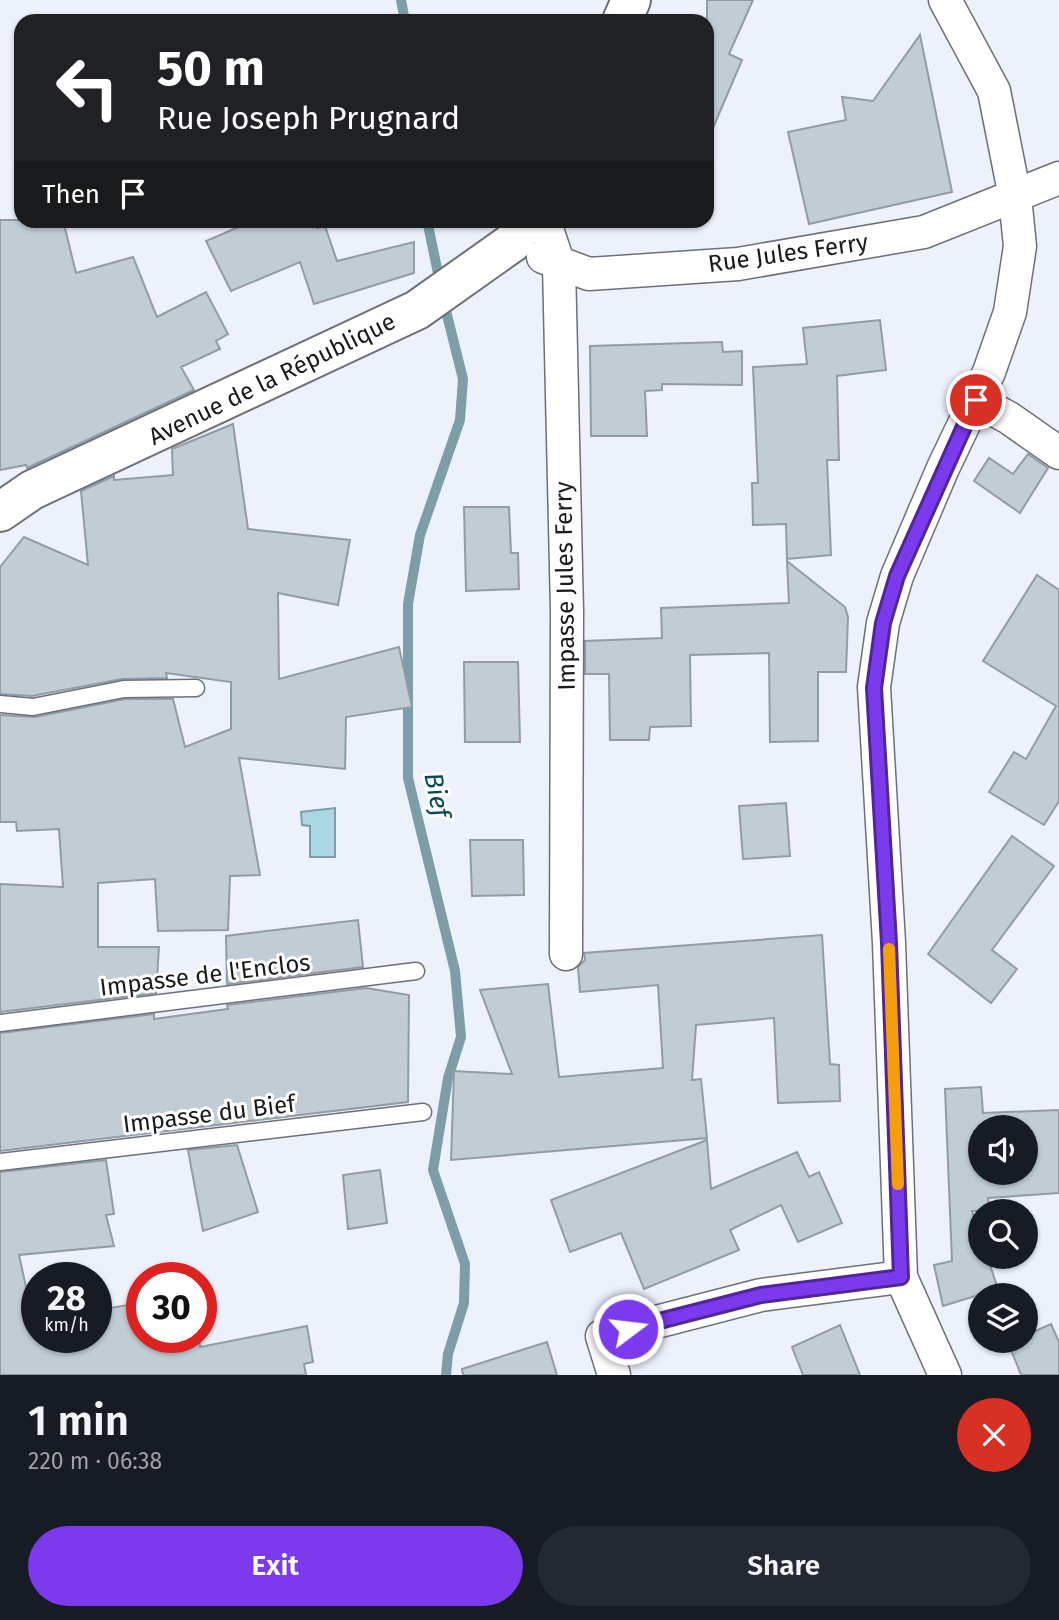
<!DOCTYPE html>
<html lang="en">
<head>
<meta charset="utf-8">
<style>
	:root { --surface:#171b24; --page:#242831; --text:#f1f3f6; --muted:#9ea1a6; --accent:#7c3aed }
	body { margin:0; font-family:"Fira Sans",sans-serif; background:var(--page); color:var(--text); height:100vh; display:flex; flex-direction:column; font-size:26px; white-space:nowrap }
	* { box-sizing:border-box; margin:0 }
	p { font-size:23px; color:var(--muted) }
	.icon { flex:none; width:38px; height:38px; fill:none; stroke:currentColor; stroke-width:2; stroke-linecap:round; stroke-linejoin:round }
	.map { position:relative; height:1375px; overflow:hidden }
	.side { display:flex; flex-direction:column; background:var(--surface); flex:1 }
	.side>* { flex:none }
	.top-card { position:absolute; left:14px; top:14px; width:700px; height:214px; border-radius:21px; box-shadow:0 2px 5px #0004; background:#202124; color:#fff; overflow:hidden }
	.controls { position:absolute; left:968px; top:1115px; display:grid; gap:14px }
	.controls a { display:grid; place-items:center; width:70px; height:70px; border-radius:50%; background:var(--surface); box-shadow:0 2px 5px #0004; font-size:35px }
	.speed { position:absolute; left:21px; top:1262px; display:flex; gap:14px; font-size:35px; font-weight:700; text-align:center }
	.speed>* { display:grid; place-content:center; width:91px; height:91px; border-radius:50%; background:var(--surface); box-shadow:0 2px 5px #0004; line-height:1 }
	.speed small { font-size:18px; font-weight:400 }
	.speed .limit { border:10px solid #d22; background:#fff; color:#111 }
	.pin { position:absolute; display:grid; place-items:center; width:60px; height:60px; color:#fff; margin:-30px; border:4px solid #fff; border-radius:50%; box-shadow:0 2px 7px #0007 }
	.me { position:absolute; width:77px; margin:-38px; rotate:75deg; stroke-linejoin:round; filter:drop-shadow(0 0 5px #0008) }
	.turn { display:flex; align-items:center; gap:24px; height:147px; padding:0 28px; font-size:32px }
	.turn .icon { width:91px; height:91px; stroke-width:2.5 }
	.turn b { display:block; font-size:49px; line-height:60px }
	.then { display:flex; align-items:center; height:66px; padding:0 28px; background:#0003; gap:14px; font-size:26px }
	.round { display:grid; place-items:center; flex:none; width:74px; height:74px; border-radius:37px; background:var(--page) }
	.overview { display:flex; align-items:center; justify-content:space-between; height:119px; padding:0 28px }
	h1 { font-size:42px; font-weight:600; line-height:52px }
	.cta { display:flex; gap:14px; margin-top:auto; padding:14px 28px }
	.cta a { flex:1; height:80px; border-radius:42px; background:var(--accent); color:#fff; font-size:28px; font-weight:600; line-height:80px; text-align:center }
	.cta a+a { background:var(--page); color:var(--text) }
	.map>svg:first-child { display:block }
	.water { fill:#a9d7e2; stroke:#7d9ea7; stroke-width:2 }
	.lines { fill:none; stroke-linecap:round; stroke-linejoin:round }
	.stream { stroke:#7d9ea7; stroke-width:10 }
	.building { fill:#c1ccd4; stroke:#929ca3; stroke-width:2; fill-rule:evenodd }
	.service-casing { stroke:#6b7079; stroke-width:19 }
	.minor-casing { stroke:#6b7079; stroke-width:35 }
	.tertiary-casing { stroke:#6b7079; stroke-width:42 }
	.service { stroke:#fff; stroke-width:16 }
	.minor { stroke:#fff; stroke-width:32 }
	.tertiary { stroke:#fff; stroke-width:38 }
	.route-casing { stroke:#51269a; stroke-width:18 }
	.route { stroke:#7c3aed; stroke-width:12 }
	.slow { stroke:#f59e0b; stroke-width:12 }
	.labels { text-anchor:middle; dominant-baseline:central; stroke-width:6; stroke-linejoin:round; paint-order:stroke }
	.street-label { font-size:24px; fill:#17191d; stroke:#fff }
	.water-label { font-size:26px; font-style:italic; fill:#054956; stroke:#fff }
</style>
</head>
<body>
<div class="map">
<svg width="1059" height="1375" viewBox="0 0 1059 1375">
	<rect width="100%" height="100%" fill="#ecf1fc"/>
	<polygon class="water" points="335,808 335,857 310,857 310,826 302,825 301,812"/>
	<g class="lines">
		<g class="stream">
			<polyline points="401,0 405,21"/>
			<polyline points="427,220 440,283"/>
			<polyline points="443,299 463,379 460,420 420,535 408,604 408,778 455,971 461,1037 448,1078 433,1170 465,1264 464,1303 448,1354 446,1375"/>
		</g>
	</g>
	<g class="building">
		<polygon points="707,0 753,0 729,54 742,60 707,142"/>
		<polygon points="920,35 952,192 809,224 788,132 846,120 842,97 873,101"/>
		<polygon points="0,220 63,220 76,273 133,257 157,317 206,292 228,334 216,341 220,349 181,367 194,390 27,468 26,465 0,470"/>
		<polygon points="255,220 314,220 317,228 325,226 337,261 414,242 414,273 314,304 300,262 231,291 206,241"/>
		<polygon points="880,320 886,370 837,376 839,460 827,460 831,555 787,559 786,524 753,525 752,483 758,483 753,367 807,364 803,328"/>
		<polygon points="722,342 723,352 742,351 742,385 662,384 662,390 645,391 647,436 591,436 590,346"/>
		<polygon points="233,424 248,529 350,540 338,605 278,593 279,679 399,647 412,707 346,717 345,769 239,758 260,875 230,876 228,930 158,931 155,879 98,883 98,947 159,947 156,993 0,1012 0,884 63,887 59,829 17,831 16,822 0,822 0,715 35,717 125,699 173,699 185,747 231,729 231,682 166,673 167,678 122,679 32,696 0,694 0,567 24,537 88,565 81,491 114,476 114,480 173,475 172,449"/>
		<polygon points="1028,454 1048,468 1020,513 974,481 989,458 1013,474"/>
		<polygon points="464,507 509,507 511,553 518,553 519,589 466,591"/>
		<polygon points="787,561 845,607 848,617 846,672 818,672 818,741 770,742 769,653 690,655 691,726 650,727 649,740 610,740 609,674 585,674 585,641 662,638 661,608 789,603"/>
		<polygon points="1037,575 1059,590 1059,801 1044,825 989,792 1014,752 1026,759 1056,706 983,661"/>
		<polygon points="464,662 518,662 520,742 465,742"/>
		<polygon points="786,803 790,856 743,859 739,806"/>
		<polygon points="1012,836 1054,866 992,950 1017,969 991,1003 928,954"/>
		<polygon points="470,840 523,840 524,895 472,896"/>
		<polygon points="358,920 363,967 227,984 226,936"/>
		<polygon points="822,935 830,1064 839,1065 840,1101 778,1103 774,1018 696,1025 692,1080 701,1079 707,1138 451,1160 454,1071 512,1074 480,990 548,984 559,1077 663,1068 658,985 580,992 578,967 585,960 584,953"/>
		<polygon points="366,988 409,995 408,1102 0,1151 0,1033 154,1014 154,1019 198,1013 228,1009 227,1005"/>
		<path d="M 981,1087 L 983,1113 L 1059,1110 L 1059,1193 L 988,1198 L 989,1211 L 972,1211 L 980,1236 L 980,1256 L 987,1256 L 998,1289 L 943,1306 L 934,1265 L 952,1261 L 945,1089 ZM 980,1127 L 1026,1127 L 1026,1172 L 980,1172 Z"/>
		<polygon points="707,1140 711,1189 797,1152 809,1177 819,1172 842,1223 798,1242 781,1205 730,1230 739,1250 644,1289 621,1233 570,1252 551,1200"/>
		<polygon points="237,1145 258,1212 203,1231 188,1150"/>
		<polygon points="106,1160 114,1214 106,1215 114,1246 19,1255 37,1337 96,1337 96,1310 142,1303 142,1337 199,1337 200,1347 307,1326 313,1362 304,1364 306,1375 0,1375 0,1172"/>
		<polygon points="380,1170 387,1223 348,1229 343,1175"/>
		<polygon points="1051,1324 1059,1342 1059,1375 1021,1375 1008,1342 1026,1340 1026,1335"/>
		<polygon points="840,1325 860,1375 803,1375 792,1347"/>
		<polygon points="547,1342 557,1375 463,1375 462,1369"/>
	</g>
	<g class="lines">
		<g class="service-casing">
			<g id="service">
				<polyline points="0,704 33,707 124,689 196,688"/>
				<polyline points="0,1023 416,971"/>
				<polyline points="0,1162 423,1112"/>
			</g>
		</g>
		<g class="minor-casing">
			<g id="minor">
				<polyline points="544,220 559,265 567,611 566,954"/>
				<polyline points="543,257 589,274 738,264 924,232 1059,178"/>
				<polyline points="976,400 1009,418 1059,453"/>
				<polyline points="614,1375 602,1336 761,1295 901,1277"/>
				<polyline points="945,1375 901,1277 889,943 874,687 883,623 897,576 943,468 989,372 1010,312 1020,246 1015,197 994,91 945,0"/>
			</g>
		</g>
		<g class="tertiary-casing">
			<g id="tertiary">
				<polyline points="622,21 631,0"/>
				<polyline points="0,512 32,490 417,310 513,242 526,220"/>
			</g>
		</g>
		<use href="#service" class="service"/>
		<use href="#minor" class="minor"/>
		<use href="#tertiary" class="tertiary"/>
	</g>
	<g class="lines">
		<g class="route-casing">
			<polyline id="route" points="628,1329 761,1295 901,1277 889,943 874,688 883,623 897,576 976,400"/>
		</g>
		<use href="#route" class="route"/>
		<polyline class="slow" points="889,949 898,1184"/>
	</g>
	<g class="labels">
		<g class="street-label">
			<text transform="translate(788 253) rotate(-8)">Rue Jules Ferry</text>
			<text transform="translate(272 379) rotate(-26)">Avenue de la République</text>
			<text transform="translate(565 586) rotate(-91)">Impasse Jules Ferry</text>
			<text transform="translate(205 975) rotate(-7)">Impasse de l'Enclos</text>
			<text transform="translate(209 1114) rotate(-7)">Impasse du Bief</text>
		</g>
		<g class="water-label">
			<text transform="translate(437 795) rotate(79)">Bief</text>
		</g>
	</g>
</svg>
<div class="controls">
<a><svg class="icon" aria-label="sound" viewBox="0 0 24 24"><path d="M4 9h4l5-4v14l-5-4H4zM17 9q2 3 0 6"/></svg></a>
<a><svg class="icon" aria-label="search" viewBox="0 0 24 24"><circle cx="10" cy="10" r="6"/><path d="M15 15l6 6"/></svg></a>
<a><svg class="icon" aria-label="layers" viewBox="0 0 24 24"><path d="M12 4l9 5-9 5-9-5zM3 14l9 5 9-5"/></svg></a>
</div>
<div class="speed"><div>28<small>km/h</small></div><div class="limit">30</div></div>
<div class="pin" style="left:976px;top:400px;background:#d93025"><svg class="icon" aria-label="arrive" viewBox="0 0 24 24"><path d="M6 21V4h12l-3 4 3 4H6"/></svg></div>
<svg class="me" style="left:628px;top:1329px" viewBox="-20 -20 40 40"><circle r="17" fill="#7c3aed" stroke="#fff" stroke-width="3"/><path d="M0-11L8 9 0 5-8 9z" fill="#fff"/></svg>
<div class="top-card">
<div class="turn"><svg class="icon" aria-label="left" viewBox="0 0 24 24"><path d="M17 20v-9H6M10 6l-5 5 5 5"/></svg><div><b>50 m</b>Rue Joseph Prugnard</div></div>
<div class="then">Then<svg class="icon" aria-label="arrive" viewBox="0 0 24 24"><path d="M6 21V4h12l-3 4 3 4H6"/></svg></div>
</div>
</div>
<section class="side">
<div class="overview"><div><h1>1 min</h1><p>220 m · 06:38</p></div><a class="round" style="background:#d93025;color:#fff"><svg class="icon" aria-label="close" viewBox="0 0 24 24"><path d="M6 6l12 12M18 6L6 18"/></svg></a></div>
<div class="cta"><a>Exit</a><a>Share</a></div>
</section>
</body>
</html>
